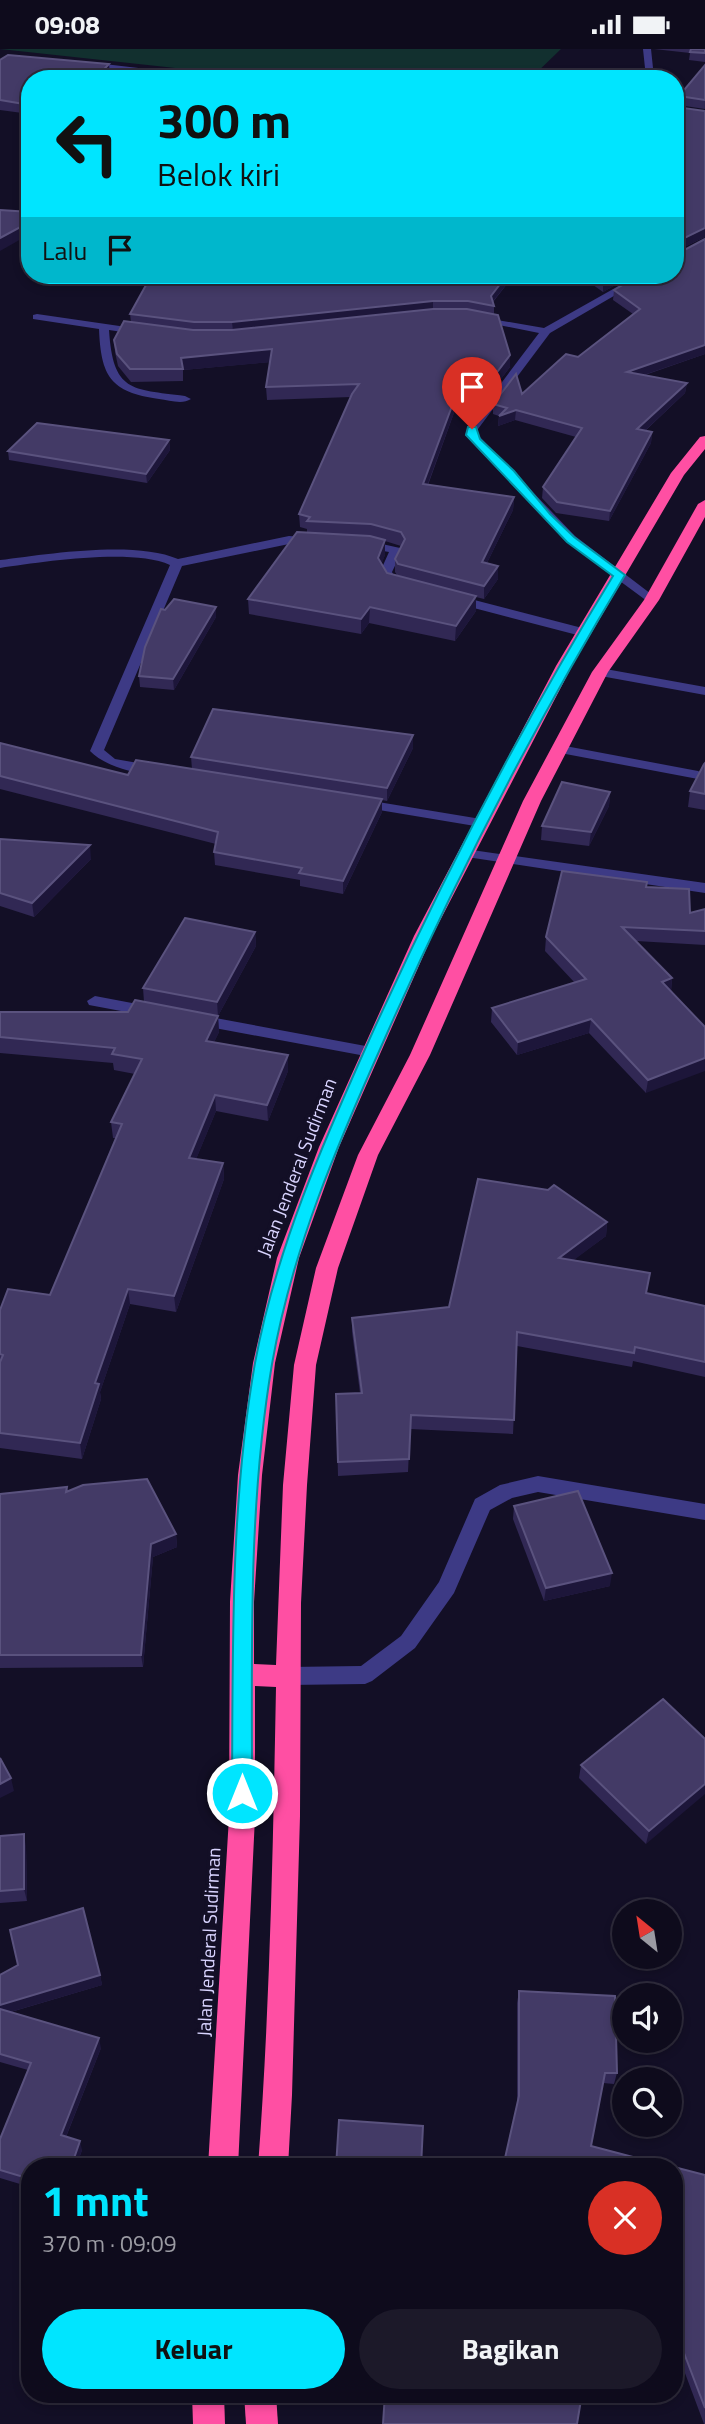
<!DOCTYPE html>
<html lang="id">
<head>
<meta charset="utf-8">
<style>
	:root { --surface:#0e0b1c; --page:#1c1929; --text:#f1f3f6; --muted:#9b9ba3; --line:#2e2b3b; --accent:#00e5ff }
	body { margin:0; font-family:"Titillium Web",sans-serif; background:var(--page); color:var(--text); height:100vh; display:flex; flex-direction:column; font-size:26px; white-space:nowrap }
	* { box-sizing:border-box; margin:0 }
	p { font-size:23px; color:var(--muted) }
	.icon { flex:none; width:38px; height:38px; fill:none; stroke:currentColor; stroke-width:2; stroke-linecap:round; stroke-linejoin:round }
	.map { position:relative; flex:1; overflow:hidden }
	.drawer { position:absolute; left:21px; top:2109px; width:662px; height:245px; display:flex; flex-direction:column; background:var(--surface); border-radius:28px; box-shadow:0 4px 10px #0003,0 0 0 2px var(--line) }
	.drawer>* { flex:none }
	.hud { position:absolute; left:21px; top:21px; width:663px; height:214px; border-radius:28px; box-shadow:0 4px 10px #0003,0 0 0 2px var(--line); background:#00e5ff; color:#111; overflow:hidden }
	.needle { width:46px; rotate:330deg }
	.buttons { position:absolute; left:612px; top:1850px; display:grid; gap:14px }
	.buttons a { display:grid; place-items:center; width:70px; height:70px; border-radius:50%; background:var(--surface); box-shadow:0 4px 10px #0003,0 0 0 2px var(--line); font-size:35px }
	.pin { position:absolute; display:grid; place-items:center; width:60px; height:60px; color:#fff; margin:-72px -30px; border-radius:50% 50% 50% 0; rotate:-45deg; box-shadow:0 0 7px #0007 }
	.pin .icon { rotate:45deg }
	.me { position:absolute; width:77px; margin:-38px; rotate:0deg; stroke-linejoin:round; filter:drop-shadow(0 0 5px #0008) }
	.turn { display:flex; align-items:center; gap:24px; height:147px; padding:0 21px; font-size:32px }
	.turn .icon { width:91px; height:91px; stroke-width:2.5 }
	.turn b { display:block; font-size:49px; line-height:60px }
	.then { display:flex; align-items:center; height:66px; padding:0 21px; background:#0003; gap:14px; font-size:26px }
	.round { display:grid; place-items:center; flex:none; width:74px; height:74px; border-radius:37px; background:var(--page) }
	.head { display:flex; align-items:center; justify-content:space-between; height:119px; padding:0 21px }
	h1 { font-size:42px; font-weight:700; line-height:52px; color:var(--accent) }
	.button { display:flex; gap:14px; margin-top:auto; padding:14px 21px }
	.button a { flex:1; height:80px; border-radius:42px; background:var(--accent); color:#111; font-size:28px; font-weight:700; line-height:80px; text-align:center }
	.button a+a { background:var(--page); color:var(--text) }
	.status { display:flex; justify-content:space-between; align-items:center; height:49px; padding:0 35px; background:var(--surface); direction:ltr }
	.status svg { height:19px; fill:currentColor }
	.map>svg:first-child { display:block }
	.green { fill:#12302f }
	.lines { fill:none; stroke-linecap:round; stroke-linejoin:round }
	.street { fill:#3d3a85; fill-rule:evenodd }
	.highway { fill:#ff4fa3; fill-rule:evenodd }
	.wall { fill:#312854; fill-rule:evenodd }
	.shaded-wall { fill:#1d163a }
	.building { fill:#433a66; stroke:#5a527e; stroke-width:2 }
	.route { fill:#00e5ff; stroke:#0095a6; stroke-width:2 }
	.labels { text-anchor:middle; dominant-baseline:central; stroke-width:7; stroke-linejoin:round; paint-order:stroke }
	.street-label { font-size:19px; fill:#d9d4ff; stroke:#130f26 }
</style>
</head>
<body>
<div class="status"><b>09:08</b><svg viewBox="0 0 49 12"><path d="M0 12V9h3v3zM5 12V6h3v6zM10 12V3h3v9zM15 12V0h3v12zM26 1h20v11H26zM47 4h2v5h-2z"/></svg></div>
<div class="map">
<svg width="705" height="2375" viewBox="0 0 705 2375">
	<rect width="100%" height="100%" fill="#130f26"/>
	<polygon class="green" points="0,0 561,0 530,30 278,30"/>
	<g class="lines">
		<g class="street">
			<polygon points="643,0 651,0 653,19 647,30 638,30 645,19"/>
			<polygon points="87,13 207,27 211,30 183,30 84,18"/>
			<polygon points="638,226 650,226 550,284 478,380 477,385 575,487 655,548 657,551 651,555 567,493 465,386 468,378 539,284 474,271 474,267 544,279"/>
			<path d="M 37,265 L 147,281 L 147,285 L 143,286 L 109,281 C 113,343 131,340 185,347 L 191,350 C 182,356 169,351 159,350 C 110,343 101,327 99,280 L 33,270 L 33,266 Z"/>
			<path d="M 289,487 L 315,489 L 321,493 L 315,497 L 289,495 L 182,517 L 104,701 L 115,710 L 161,718 L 161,724 C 140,728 104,717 90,702 L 170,516 C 132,499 42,513 0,519 L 0,511 C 47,505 135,491 178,510 Z"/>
			<polygon points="364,491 400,499 402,502 392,523 396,531 408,534 408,540 387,536 380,523 389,503 360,498 360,492"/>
			<polygon points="455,546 590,581 591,584 585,588 451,553 451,547"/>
			<polygon points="600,619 705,638 705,646 595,626 593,623"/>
			<polygon points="560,696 698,722 705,726 698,730 555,703 555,697"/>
			<polygon points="360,750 481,770 488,774 481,778 355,757 353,754"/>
			<polygon points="465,800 705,834 705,844 460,807 458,804"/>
			<polygon points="95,947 153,958 161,963 153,968 89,956 87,952"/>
			<polygon points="194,965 371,998 379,1003 371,1008 188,974 186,970 188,966"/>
			<polygon points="538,1427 705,1455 705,1471 538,1443 512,1449 490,1461 454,1544 415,1599 372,1632 365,1635 289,1636 282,1633 279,1627 282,1621 289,1618 361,1617 401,1587 439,1533 475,1450 500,1436"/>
		</g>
		<g class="highway">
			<path d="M 705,387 L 705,400 L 684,426 L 572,617 L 432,887 L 339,1098 L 299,1209 L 275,1314 L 262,1426 L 254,1553 L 254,1615 L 276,1616 L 283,1436 L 294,1316 L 316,1219 L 358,1106 L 410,1006 L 523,752 L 592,623 L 644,551 L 698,455 L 705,451 L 705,468 L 659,551 L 608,623 L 541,752 L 430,1006 L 378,1106 L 338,1219 L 316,1316 L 307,1436 L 301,1554 L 300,1767 L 292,2046 L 288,2118 L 258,2118 C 270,1958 273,1798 276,1638 L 255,1637 L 255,1768 L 238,2118 L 208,2118 L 229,1768 L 230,1553 L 238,1426 L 253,1314 L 277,1209 L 319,1098 L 414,887 L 556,617 L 671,424 L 700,388 Z"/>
			<polygon points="192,2345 224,2345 225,2375 193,2375"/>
			<polygon points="244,2345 276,2345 278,2375 246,2375"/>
		</g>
	</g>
	<g class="wall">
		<polygon points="654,0 705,0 705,13 689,11 690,4"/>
		<polygon points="0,11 110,25 30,30 30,65 0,61"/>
		<polygon points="705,16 705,60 678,56 679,47"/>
		<polygon points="676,58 705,62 705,188 676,202 677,205 705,190 705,305 645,326 687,334 685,344 645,382 652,383 651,394 609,472 556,464 542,449 543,438 576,388 515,371 498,377 499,367 493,365 493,355 522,345 578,308 633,265 613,251 614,241 676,226"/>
		<path d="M 52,226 L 514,226 L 493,253 L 494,257 L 494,266 L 510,318 L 476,363 L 455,361 L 428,436 L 514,448 L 513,461 L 487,514 L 498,530 L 484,550 L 476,548 L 476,562 L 455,592 L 369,574 L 361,585 L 249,565 L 248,550 L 307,484 L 307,480 L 300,478 L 299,465 L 351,348 L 267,351 L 266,338 L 270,313 L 183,321 L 183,332 L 131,333 L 118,317 L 115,303 L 114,291 L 131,273 L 130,265 L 146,236 L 53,234 ZM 385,492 L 401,497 L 395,510 L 395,523 L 397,526 L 387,524 L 381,515 L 385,506 Z"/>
		<polygon points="579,226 633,226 603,243"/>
		<polygon points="169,391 170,401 147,434 9,411 8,402"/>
		<polygon points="216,558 216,568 174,641 140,638 139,627"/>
		<polygon points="0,694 128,726 192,720 191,708 413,699 387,752 382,751 382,763 343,845 300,837 300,831 215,816 214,803 216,795 0,740"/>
		<polygon points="705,714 705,761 688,758 690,742"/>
		<polygon points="610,743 609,757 589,797 541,791 542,777"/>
		<polygon points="0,790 91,810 34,868 0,857"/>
		<polygon points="646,838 690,864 705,860 705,896 636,892 672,929 671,942 646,1044 589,984 517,1006 491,973 492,959 575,934 545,902 546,888"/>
		<polygon points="255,883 256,897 218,967 219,983 214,993 288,1006 288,1022 268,1072 216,1062 196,1110 223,1114 224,1130 176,1263 130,1255 100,1343 101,1350 82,1410 0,1399 0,1261 50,1246 116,1089 113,1089 111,1073 135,1025 114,1021 113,1014 0,1004 0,963 128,963 144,953 143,939"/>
		<polygon points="607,1173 606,1187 573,1211 646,1244 705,1257 705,1328 633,1312 632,1318 517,1297 513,1385 410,1380 408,1423 338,1427 336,1345 360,1344 352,1283 352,1269 449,1258"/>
		<polygon points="67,1438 68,1442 176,1485 177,1498 153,1508 143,1618 0,1619 0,1445"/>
		<polygon points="514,1457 610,1537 544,1552 513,1470"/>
		<polygon points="705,1690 646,1795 579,1729 581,1716"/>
		<polygon points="0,1787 26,1797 27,1852 0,1854"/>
		<polygon points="0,1926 100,1926 102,1936 11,1963 101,1999 66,2088 82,2101 76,2118 30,2118 30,2138 0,2129 0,2090 28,2021 0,2013"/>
		<polygon points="519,1942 617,2024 614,2035 603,2034 503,2118 517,2054 517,1954"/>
		<polygon points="674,2118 705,2126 705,2375 704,2375 676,2300 674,2300"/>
	</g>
	<g class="shaded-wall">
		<polygon points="109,15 110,25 105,30 95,30"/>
		<polygon points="30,173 30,185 0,202 0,189"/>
		<polygon points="705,179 705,188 676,202 676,193"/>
		<polygon points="507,226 514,226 490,256 491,247"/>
		<polygon points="617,226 633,226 603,243 603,233"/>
		<polygon points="433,252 433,261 233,282 232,273"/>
		<polygon points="705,296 705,305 626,332 627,323"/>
		<polygon points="272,300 272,313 183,321 181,309"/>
		<polygon points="510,306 510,318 476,363 476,351"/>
		<polygon points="687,334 685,344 636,390 637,380"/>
		<polygon points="455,349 455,361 423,448 423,435"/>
		<polygon points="516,361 515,371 498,377 499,367"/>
		<polygon points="652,383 651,394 609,472 610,462"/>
		<polygon points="169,391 170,401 147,434 146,425"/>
		<polygon points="514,448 513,461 481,526 482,513"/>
		<polygon points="385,491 385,506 378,524 378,509"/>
		<polygon points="498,517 498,530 484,550 484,537"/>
		<polygon points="476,547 476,562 455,592 456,577"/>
		<polygon points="216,558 216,568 174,641 173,630"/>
		<polygon points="370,558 369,574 361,585 361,570"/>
		<polygon points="413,686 413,699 387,752 387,739"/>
		<polygon points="610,743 609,757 589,797 591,783"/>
		<polygon points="382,750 382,763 343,845 343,832"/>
		<polygon points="90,796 91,810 34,868 32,854"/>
		<polygon points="255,883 256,897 218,967 217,953"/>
		<polygon points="672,929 671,943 662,933"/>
		<polygon points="218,967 219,983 207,1008 206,992"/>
		<polygon points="591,970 589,984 517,1006 518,993"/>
		<polygon points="288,1006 288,1022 268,1072 267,1056"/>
		<polygon points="705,1009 705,1022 646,1044 648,1031"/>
		<polygon points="215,1046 216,1062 190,1125 189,1109"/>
		<polygon points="223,1114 224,1130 176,1263 174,1247"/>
		<polygon points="607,1173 606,1187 558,1223 559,1209"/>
		<polygon points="128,1240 130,1255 100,1343 101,1350 82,1410 80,1394 95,1334"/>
		<polygon points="176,1485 177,1498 153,1508 143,1618 141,1606 151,1495"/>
		<polygon points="612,1524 610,1537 544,1552 546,1539"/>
		<polygon points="11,1729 14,1742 0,1749 0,1735"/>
		<polygon points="705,1735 705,1745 646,1795 649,1782"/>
		<polygon points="24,1785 26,1797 27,1852 24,1840"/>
		<polygon points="100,1926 102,1936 0,1966 0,1956"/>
		<polygon points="99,1989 101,1999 63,2095 61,2086"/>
		<polygon points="80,2092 82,2101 76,2118 71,2118"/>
	</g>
	<g class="building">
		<polygon points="691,0 705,0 705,4 690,3"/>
		<polygon points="8,6 109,15 95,30 30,30 30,56 0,51 0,11"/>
		<polygon points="705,16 705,51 679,47"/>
		<polygon points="187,24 228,30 179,30"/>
		<polygon points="676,56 676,58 705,62 705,179 676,193 677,205 705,190 705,296 627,323 687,334 637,380 652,383 610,462 557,453 543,438 582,379 516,361 499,367 507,359 493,355 516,325 522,345 566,305 578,308 640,260 614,241 640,226 676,226"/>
		<polygon points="0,161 30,163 30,173 0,189"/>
		<polygon points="106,226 507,226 491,247 494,257 468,252 433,252 232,273 194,273 130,265 151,227"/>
		<polygon points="593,226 617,226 603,233"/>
		<polygon points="433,260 467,260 498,266 510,306 476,351 455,349 423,435 514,448 482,513 498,517 484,537 398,515 395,510 405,490 401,483 371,475 307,472 310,468 299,465 352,345 359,335 266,338 272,300 181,309 183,320 130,320 117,305 114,291 124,272 193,281 232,281"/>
		<polygon points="37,374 169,391 146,425 8,402"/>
		<polygon points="297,483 370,487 385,491 378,509 387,524 476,547 456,577 370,558 361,570 248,550"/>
		<polygon points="174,550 216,558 173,630 139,627 145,598 161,560 165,561"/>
		<polygon points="213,660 413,686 387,739 191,708"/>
		<polygon points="0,694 128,726 136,711 382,750 343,832 299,824 302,819 214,803 218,783 0,727"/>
		<polygon points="705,714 705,745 690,742 704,715"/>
		<polygon points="562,733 610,743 591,783 542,777"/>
		<polygon points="0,790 90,796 32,854 0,844"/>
		<polygon points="562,822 647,833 646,838 689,840 690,864 705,860 705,882 622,878 672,929 662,933 705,978 705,1009 648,1031 591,970 518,993 492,959 586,930 546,888"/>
		<polygon points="185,869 255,883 217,953 143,939"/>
		<polygon points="135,951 218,967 206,992 288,1006 267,1056 215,1046 189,1109 223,1114 174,1247 128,1240 95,1334 99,1335 80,1394 0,1384 0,1313 3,1306 0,1305 0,1261 8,1240 50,1246 122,1075 111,1073 142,1010 112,1005 115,999 0,988 0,963 128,963"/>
		<polygon points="478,1130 548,1141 554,1136 607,1173 559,1209 650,1224 646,1244 705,1257 705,1313 635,1298 634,1304 517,1283 514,1371 411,1366 409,1410 338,1413 336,1345 362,1344 352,1269 449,1258"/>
		<polygon points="147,1430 176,1485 151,1495 141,1606 0,1606 0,1445 67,1438 66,1443 83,1436"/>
		<polygon points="578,1442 612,1524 546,1539 514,1457"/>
		<polygon points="663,1650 705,1690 705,1735 649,1782 581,1716"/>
		<polygon points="0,1709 11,1729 0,1735"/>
		<polygon points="24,1785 24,1840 0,1842 0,1787"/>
		<polygon points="83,1859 100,1926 0,1956 0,1926 18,1916 10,1881"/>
		<polygon points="519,1942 615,1947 617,2024 605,2024 591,2097 671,2118 503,2118 519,2047"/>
		<polygon points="0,1960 99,1989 61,2086 80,2092 71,2118 30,2118 30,2130 0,2121 0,2090 31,2014 0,2005"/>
		<polygon points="339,2071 423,2077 421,2118 336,2118"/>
		<polygon points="674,2118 705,2126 705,2359 679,2291 674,2291"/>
		<polygon points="385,2345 582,2345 577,2375 383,2375"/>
	</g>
	<path class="route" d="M 468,378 L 476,378 L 480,390 L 514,422 L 550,465 L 574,488 L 625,526 C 535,675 455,830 385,989 C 338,1094 292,1200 272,1315 C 248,1456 252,1601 252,1744 L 249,1750 L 242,1753 L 235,1750 L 232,1744 C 233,1601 230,1456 255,1314 C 276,1200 323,1094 370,989 C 442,830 522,675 613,527 L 567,493 L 466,386 Z"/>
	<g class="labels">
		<g class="street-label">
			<text transform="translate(296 1118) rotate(-69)">Jalan Jenderal Sudirman</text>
			<text transform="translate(208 1893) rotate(-87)">Jalan Jenderal Sudirman</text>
		</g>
	</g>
</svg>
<div class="buttons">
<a><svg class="needle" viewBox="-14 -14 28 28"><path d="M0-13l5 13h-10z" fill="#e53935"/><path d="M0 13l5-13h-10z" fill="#9b9ba3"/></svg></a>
<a><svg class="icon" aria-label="sound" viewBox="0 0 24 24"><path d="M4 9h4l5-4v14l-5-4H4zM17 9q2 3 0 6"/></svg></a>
<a><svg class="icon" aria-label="search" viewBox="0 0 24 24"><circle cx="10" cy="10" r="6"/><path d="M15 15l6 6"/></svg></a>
</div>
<div class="pin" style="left:472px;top:380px;background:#d93025"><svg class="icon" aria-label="arrive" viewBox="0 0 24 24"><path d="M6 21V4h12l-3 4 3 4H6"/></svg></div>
<svg class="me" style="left:242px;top:1744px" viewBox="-20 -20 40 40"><circle r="17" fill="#00e5ff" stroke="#fff" stroke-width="3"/><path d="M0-11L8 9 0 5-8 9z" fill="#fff"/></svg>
<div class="hud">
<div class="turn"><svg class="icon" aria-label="left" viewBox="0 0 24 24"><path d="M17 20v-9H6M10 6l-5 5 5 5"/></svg><div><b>300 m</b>Belok kiri</div></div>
<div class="then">Lalu<svg class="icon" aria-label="arrive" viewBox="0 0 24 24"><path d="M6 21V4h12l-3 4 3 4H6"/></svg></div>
</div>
<section class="drawer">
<div class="head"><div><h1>1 mnt</h1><p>370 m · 09:09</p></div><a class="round" style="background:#d93025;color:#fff"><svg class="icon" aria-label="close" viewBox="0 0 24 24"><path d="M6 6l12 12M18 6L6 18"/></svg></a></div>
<div class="button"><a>Keluar</a><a>Bagikan</a></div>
</section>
</div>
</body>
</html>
